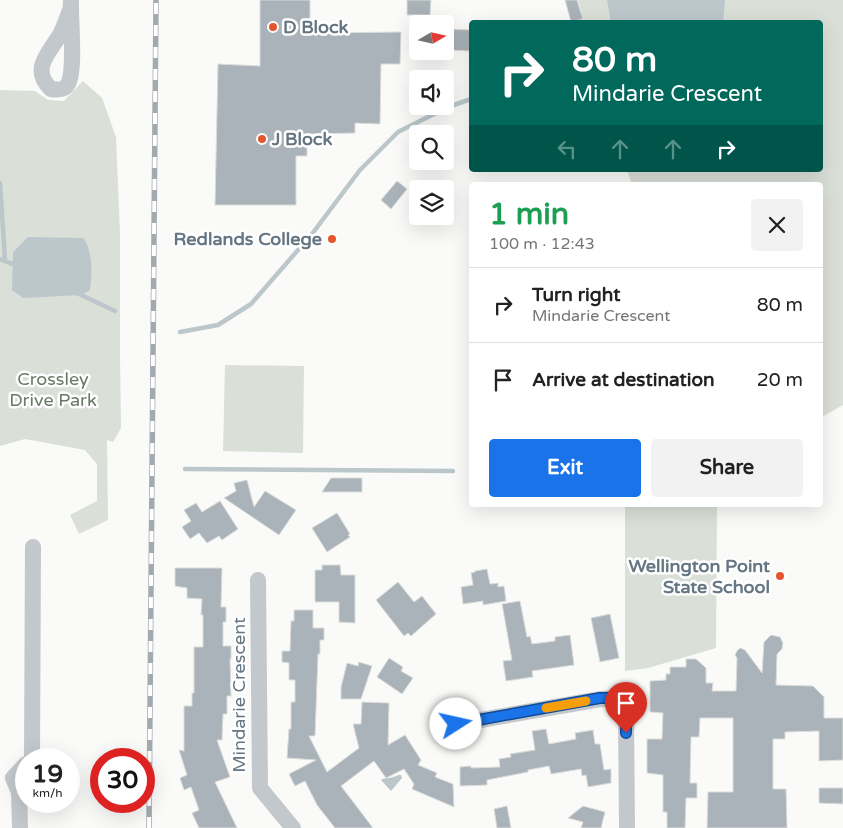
<!DOCTYPE html>
<html lang="en">
<head>
<meta charset="utf-8">
<style>
	:root { --surface:#fff; --page:#f2f2f2; --text:#222; --muted:#767676; --line:#e0e0e0; --accent:#1a73e8 }
	body { margin:0; font-family:"Varela Round",sans-serif; background:var(--page); color:var(--text); height:100vh; display:flex; flex-direction:column; font-size:19px; white-space:nowrap }
	* { box-sizing:border-box; margin:0 }
	p { font-size:16px; color:var(--muted) }
	.icon { flex:none; width:28px; height:28px; fill:none; stroke:currentColor; stroke-width:2; stroke-linecap:round; stroke-linejoin:round }
	.map { position:relative; flex:1; overflow:hidden }
	.details { position:absolute; left:469px; top:182px; width:354px; height:325px; display:flex; flex-direction:column; background:var(--surface); border-radius:5px; box-shadow:0 5px 20px #0002 }
	.details>* { flex:none }
	.hud { position:absolute; left:469px; top:20px; width:354px; height:152px; border-radius:5px; box-shadow:0 5px 20px #0002; background:#00695c; color:#fff; overflow:hidden }
	.needle { width:32px; rotate:81deg }
	.buttons { position:absolute; left:409px; top:15px; display:grid; gap:10px }
	.buttons a { display:grid; place-items:center; width:45px; height:45px; border-radius:5px; background:var(--surface); box-shadow:0 5px 20px #0002; font-size:25px }
	.speed { position:absolute; left:15px; top:748px; display:flex; gap:10px; font-size:25px; font-weight:700; text-align:center }
	.speed>* { display:grid; place-content:center; width:65px; height:65px; border-radius:50%; background:var(--surface); box-shadow:0 5px 20px #0002; line-height:1 }
	.speed small { font-size:12px; font-weight:400 }
	.speed .limit { border:8px solid #d22; background:#fff; color:#111 }
	.pin { position:absolute; display:grid; place-items:center; width:42px; height:42px; color:#fff; margin:-51px -21px; border-radius:50% 50% 50% 0; rotate:-45deg; box-shadow:0 0 5px #0007 }
	.pin .icon { rotate:45deg }
	.me { position:absolute; width:55px; margin:-28px; rotate:80deg; stroke-linejoin:round; filter:drop-shadow(0 0 4px #0008) }
	.turn { display:flex; align-items:center; gap:18px; height:105px; padding:0 20px; font-size:22px }
	.turn .icon { width:65px; height:65px; stroke-width:2.5 }
	.turn b { display:block; font-size:35px; line-height:42px }
	.lanes { display:flex; align-items:center; height:48px; padding:0 20px; background:#0003; justify-content:center; gap:25px; direction:ltr }
	.lanes .off { opacity:.35 }
	.round { display:grid; place-items:center; flex:none; width:52px; height:52px; border-radius:5px; background:var(--page) }
	.overview { display:flex; align-items:center; justify-content:space-between; height:85px; padding:0 20px }
	h1 { font-size:30px; font-weight:800; line-height:38px; color:#1e9e55 }
	.action { display:flex; gap:10px; margin-top:auto; padding:10px 20px }
	.action a { flex:1; height:58px; border-radius:5px; background:var(--accent); color:#fff; font-size:20px; font-weight:800; line-height:58px; text-align:center }
	.action a+a { background:var(--page); color:var(--text) }
	ul { padding:0; list-style:none }
	li { display:flex; align-items:center; gap:15px; height:75px; padding:0 20px; border-top:1px solid var(--line) }
	li div { flex:1 }
	li b { display:block; font-size:19px }
	li em { font-style:normal }
	.map>svg:first-child { display:block }
	.green { fill:#dadfd7 }
	.water { fill:#bbc7cb }
	.lines { fill:none; stroke-linecap:round; stroke-linejoin:round }
	.stream { stroke:#bbc7cb; stroke-width:4.5 }
	.building { fill:#aab3b9; stroke:#dcdcda }
	.street { stroke:#c3c8cc; stroke-width:16 }
	.rail-casing { stroke:#a2aab0; stroke-width:5.5 }
	.rail { stroke:#fff; stroke-width:4; stroke-dasharray:11; stroke-linecap:butt }
	.route-casing { stroke:#114b97; stroke-width:12 }
	.route { stroke:#1a73e8; stroke-width:9 }
	.slow { stroke:#f59e0b; stroke-width:9 }
	.poi-dot { fill:#e4572e; stroke:#fff; stroke-width:2 }
	.labels { text-anchor:middle; dominant-baseline:central; stroke-width:5; stroke-linejoin:round; paint-order:stroke }
	.poi-label { font-size:18px; font-weight:bold; fill:#657683; stroke:#fff; text-anchor:start }
	.park-label { font-size:18px; fill:#687a64; stroke:#fff }
	.street-label { font-size:18px; fill:#657683; stroke:#fff }
</style>
</head>
<body>
<div class="map">
<svg width="843" height="828" viewBox="0 0 843 828">
	<rect width="100%" height="100%" fill="#fafaf8"/>
	<g class="green">
		<polygon points="578,0 843,0 843,405 820,418 820,185 632,185 627,170 820,170 820,22 584,22"/>
		<polygon points="83,81 102,98 116,137 120,233 120,358 121,428 113,442 107,440 108,520 79,534 70,515 97,501 97,464 85,450 25,439 0,446 0,90 35,91 48,100 64,101"/>
		<polygon points="225,365 304,366 303,453 223,451"/>
		<polygon points="625,505 717,505 716,648 648,668 625,671"/>
	</g>
	<g class="water">
		<polygon points="607,0 725,0 723,22 611,22"/>
		<path d="M 28,237 L 84,238 C 93,255 92,271 90,290 L 81,295 L 23,298 L 12,290 L 13,252 Z"/>
		<path d="M 398,775 L 401,775 L 402,778 L 391,791 L 381,780 C 385,777 392,779 398,775 Z"/>
	</g>
	<g class="lines">
		<g class="stream">
			<polyline points="0,183 5,260"/>
			<polyline points="0,259 17,266"/>
			<polyline points="77,293 115,311"/>
			<polyline points="180,332 218,325 251,304 312,234 360,170 398,132 448,107 471,99"/>
			<polyline points="185,469 453,471"/>
		</g>
	</g>
	<g class="building">
		<polygon points="260,0 310,0 310,33 401,32 400,64 381,64 380,124 355,123 355,133 307,134 307,156 296,156 296,205 215,205 218,64 260,66"/>
		<polygon points="407,0 431,0 430,15 407,15"/>
		<polygon points="565,0 577,0 583,19 571,22"/>
		<polygon points="445,29 471,30 471,51 445,50"/>
		<polygon points="397,181 407,189 391,209 381,200"/>
		<polygon points="331,478 362,478 362,492 322,492"/>
		<polygon points="247,480 254,507 265,491 296,510 279,535 224,498 236,491 234,483"/>
		<polygon points="220,501 238,529 222,540 219,536 207,543 199,533 190,539 182,527 191,521 184,510 196,503 202,512"/>
		<polygon points="337,513 350,534 348,535 350,537 327,552 312,528"/>
		<polygon points="322,565 340,565 341,575 355,575 355,623 339,622 339,602 315,602 315,570 322,570"/>
		<polygon points="175,568 222,568 221,607 226,607 226,622 223,622 223,646 231,646 231,659 230,659 231,696 227,696 227,714 223,714 222,740 217,740 230,777 215,782 237,828 199,828 192,813 199,810 191,787 184,790 180,778 187,775 179,750 184,751 184,706 192,706 192,693 194,693 194,647 203,647 203,615 201,615 202,599 187,598 187,588 175,586"/>
		<polygon points="487,569 490,584 498,583 498,587 504,586 506,601 483,605 483,601 463,604 461,587 473,585 471,573 475,572 475,571"/>
		<polygon points="398,582 414,602 422,596 436,614 411,636 408,633 404,636 376,600"/>
		<polygon points="520,601 527,637 530,636 532,644 555,641 555,637 570,635 574,665 532,671 533,677 506,681 503,661 512,660 502,604"/>
		<polygon points="294,610 313,610 313,628 324,628 324,640 320,640 320,654 318,654 315,736 309,736 327,772 359,748 353,724 361,724 362,702 389,703 388,745 405,735 421,760 418,765 437,773 435,777 453,784 454,807 412,789 414,784 404,769 386,778 374,761 341,786 373,828 335,828 317,805 305,781 295,786 289,774 316,760 287,758 289,729 291,729 291,702 295,702 295,680 289,680 289,663 282,662 282,651 290,651 291,621 294,621"/>
		<polygon points="610,614 619,658 600,662 591,618"/>
		<polygon points="771,635 780,637 783,643 782,649 777,654 776,685 813,686 824,697 824,718 843,718 843,760 819,761 819,731 785,732 785,739 773,739 773,789 786,789 787,828 707,828 708,792 733,792 733,718 700,718 699,737 691,737 690,783 697,783 697,798 686,798 685,828 667,828 667,812 663,812 663,775 647,773 647,739 662,739 663,713 650,712 650,681 666,680 666,674 670,674 670,667 686,667 686,659 696,659 706,668 706,683 713,683 712,691 736,691 737,658 735,655 737,651 740,648 745,650 762,673 764,642"/>
		<polygon points="389,658 403,667 401,671 413,678 402,694 377,677"/>
		<polygon points="359,662 372,666 361,699 341,699 341,687 347,663 358,666"/>
		<polygon points="546,729 549,744 576,739 575,733 593,730 595,744 600,744 604,770 611,769 611,783 588,787 586,775 582,776 581,769 551,774 549,766 528,770 528,772 487,780 487,785 460,786 460,767 471,766 471,768 500,767 499,759 511,757 510,754 535,750 532,731"/>
		<polygon points="819,788 843,788 843,804 819,803"/>
		<polygon points="507,806 511,828 497,828 494,809"/>
		<polygon points="583,806 605,812 601,828 581,828 583,822 568,818"/>
	</g>
	<g class="lines">
		<g class="street">
			<path d="M 70,10 C 67,18 64,26 61,33 C 51,51 29,69 51,89 C 57,90 65,90 68,84 C 76,70 70,17 71,0"/>
			<polyline points="258,580 260,788 293,828"/>
			<polyline points="446,726 601,699 621,698 626,714 627,828"/>
			<polyline points="32,759 33,547"/>
			<polyline points="20,828 19,792 13,778 26,764"/>
		</g>
		<g class="rail-casing">
			<polyline id="rail" points="149,828 156,0"/>
		</g>
		<use href="#rail" class="rail"/>
	</g>
	<g class="lines">
		<g class="route-casing">
			<polyline id="route" points="456,724 600,698 621,698 626,714 626,733"/>
		</g>
		<use href="#route" class="route"/>
		<polyline class="slow" points="546,708 586,701"/>
	</g>
	<g class="poi-dot">
		<circle cx="273" cy="27" r="5"/>
		<circle cx="262" cy="139" r="5"/>
		<circle cx="332" cy="239" r="5"/>
		<circle cx="780" cy="576" r="5"/>
	</g>
	<g class="labels">
		<g class="poi-label">
			<text x="283" y="27">D Block</text>
			<text x="272" y="139">J Block</text>
			<text x="322" y="239" text-anchor="end">Redlands College</text>
			<text x="770" y="566" text-anchor="end">Wellington Point<tspan x="770" dy="21">State School</tspan></text>
		</g>
		<g class="park-label">
			<text x="53" y="379">Crossley<tspan x="53" dy="21">Drive Park</tspan></text>
		</g>
		<g class="street-label">
			<text transform="translate(239 695) rotate(-90)">Mindarie Crescent</text>
		</g>
	</g>
</svg>
<div class="buttons">
<a><svg class="needle" viewBox="-14 -14 28 28"><path d="M0-13l5 13h-10z" fill="#e53935"/><path d="M0 13l5-13h-10z" fill="#767676"/></svg></a>
<a><svg class="icon" aria-label="sound" viewBox="0 0 24 24"><path d="M4 9h4l5-4v14l-5-4H4zM17 9q2 3 0 6"/></svg></a>
<a><svg class="icon" aria-label="search" viewBox="0 0 24 24"><circle cx="10" cy="10" r="6"/><path d="M15 15l6 6"/></svg></a>
<a><svg class="icon" aria-label="layers" viewBox="0 0 24 24"><path d="M12 4l9 5-9 5-9-5zM3 14l9 5 9-5"/></svg></a>
</div>
<div class="speed"><div>19<small>km/h</small></div><div class="limit">30</div></div>
<div class="pin" style="left:626px;top:733px;background:#d93025"><svg class="icon" aria-label="arrive" viewBox="0 0 24 24"><path d="M6 21V4h12l-3 4 3 4H6"/></svg></div>
<svg class="me" style="left:456px;top:724px" viewBox="-20 -20 40 40"><circle r="19" fill="#fff"/><path d="M0-13L10 11 0 6-10 11z" fill="#1a73e8"/></svg>
<div class="hud">
<div class="turn"><svg class="icon" aria-label="right" viewBox="0 0 24 24"><path d="M7 20v-9h11M14 6l5 5-5 5"/></svg><div><b>80 m</b>Mindarie Crescent</div></div>
<div class="lanes"><svg class="icon off" aria-label="left" viewBox="0 0 24 24"><path d="M17 20v-9H6M10 6l-5 5 5 5"/></svg><svg class="icon off" aria-label="ahead" viewBox="0 0 24 24"><path d="M12 20V5M6 11l6-6 6 6"/></svg><svg class="icon off" aria-label="ahead" viewBox="0 0 24 24"><path d="M12 20V5M6 11l6-6 6 6"/></svg><svg class="icon" aria-label="right" viewBox="0 0 24 24"><path d="M7 20v-9h11M14 6l5 5-5 5"/></svg></div>
</div>
<section class="details">
<div class="overview"><div><h1>1 min</h1><p>100 m · 12:43</p></div><a class="round"><svg class="icon" aria-label="close" viewBox="0 0 24 24"><path d="M6 6l12 12M18 6L6 18"/></svg></a></div>
<ul>
<li><svg class="icon" aria-label="right" viewBox="0 0 24 24"><path d="M7 20v-9h11M14 6l5 5-5 5"/></svg><div><b>Turn right</b><p>Mindarie Crescent</p></div><em>80 m</em></li>
<li><svg class="icon" aria-label="arrive" viewBox="0 0 24 24"><path d="M6 21V4h12l-3 4 3 4H6"/></svg><div><b>Arrive at destination</b></div><em>20 m</em></li>
</ul>
<div class="action"><a>Exit</a><a>Share</a></div>
</section>
</div>
</body>
</html>
